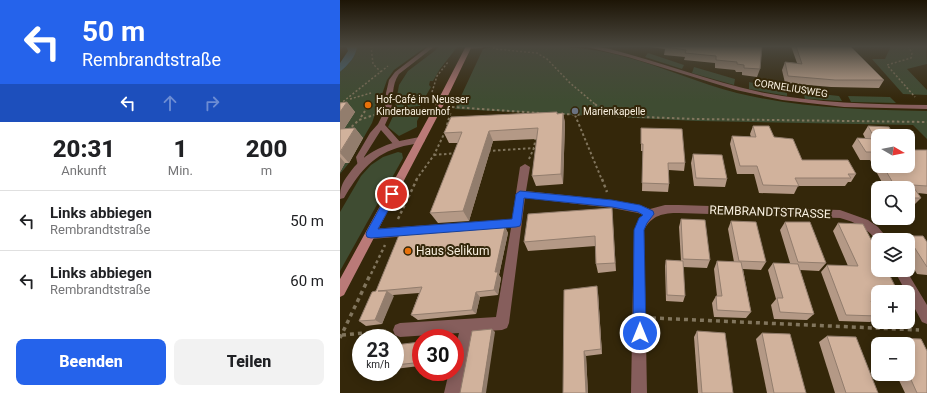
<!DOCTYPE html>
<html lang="de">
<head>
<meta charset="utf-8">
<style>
	:root { --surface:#fff; --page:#f2f2f2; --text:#202124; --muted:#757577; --line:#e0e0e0; --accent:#2563eb }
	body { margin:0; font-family:Roboto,sans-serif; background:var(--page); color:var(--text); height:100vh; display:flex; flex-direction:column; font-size:15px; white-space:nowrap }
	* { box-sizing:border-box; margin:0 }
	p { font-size:13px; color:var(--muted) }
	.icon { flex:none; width:22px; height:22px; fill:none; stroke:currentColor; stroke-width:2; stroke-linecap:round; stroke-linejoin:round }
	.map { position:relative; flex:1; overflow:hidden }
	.side { display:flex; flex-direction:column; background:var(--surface); width:340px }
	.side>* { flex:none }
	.top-card { background:#2563eb; color:#fff; overflow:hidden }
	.needle { width:26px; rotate:99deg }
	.buttons { position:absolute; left:531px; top:129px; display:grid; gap:8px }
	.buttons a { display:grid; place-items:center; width:44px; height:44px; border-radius:8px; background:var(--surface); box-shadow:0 2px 10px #0003; font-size:20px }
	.speed { position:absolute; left:12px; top:329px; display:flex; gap:8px; font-size:20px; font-weight:700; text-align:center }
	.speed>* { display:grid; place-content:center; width:52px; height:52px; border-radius:50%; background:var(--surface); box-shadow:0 2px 10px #0003; line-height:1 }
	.speed small { font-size:10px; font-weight:400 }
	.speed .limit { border:6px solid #d22; background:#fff; color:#111 }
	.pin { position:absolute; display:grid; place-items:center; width:34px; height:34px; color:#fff; margin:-17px; border:2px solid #fff; border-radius:50%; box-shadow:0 1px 4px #0007 }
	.me { position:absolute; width:44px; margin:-22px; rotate:0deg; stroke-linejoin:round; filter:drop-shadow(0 0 3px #0008) }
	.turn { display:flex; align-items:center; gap:14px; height:84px; padding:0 16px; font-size:18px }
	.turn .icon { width:52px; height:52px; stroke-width:2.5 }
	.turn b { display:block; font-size:28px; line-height:34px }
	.lanes { display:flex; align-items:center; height:38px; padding:0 16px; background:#0003; justify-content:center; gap:20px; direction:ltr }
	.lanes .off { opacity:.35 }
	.eta { display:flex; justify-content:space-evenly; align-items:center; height:68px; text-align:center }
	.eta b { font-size:24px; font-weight:800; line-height:28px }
	.cta { display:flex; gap:8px; margin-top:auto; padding:8px 16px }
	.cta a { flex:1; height:46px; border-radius:8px; background:var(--accent); color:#fff; font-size:16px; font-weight:800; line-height:46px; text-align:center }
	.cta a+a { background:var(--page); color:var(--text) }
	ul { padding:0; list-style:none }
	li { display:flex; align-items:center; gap:12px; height:60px; padding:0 16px; border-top:1px solid var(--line) }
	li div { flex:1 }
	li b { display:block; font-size:15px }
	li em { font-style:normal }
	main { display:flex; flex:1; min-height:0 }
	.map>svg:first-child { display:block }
	.green { fill:#3f4c32 }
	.water { fill:#456d84 }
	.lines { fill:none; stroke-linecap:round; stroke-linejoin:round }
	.path-far3 { stroke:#81755d; stroke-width:1.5; stroke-dasharray:2 2; stroke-linecap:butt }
	.path-far2 { stroke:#81755d; stroke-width:2; stroke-dasharray:2.5 2.5; stroke-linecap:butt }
	.path-far1 { stroke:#81755d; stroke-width:2.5; stroke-dasharray:3 3; stroke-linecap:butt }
	.path { stroke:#81755d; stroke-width:3.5; stroke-dasharray:4 4; stroke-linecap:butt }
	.service { fill:#865e5c; fill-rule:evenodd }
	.minor { fill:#865e5c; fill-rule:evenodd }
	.secondary { fill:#ba7a78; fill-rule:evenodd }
	.wall { fill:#b49986 }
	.shaded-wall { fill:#927d6d }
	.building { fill:#d1b29c; stroke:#927d6d }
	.route { fill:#2563eb; stroke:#184099 }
	.food-dot { fill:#e8710a; stroke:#34270a; stroke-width:1.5 }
	.worship-dot { fill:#6b7280; stroke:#34270a; stroke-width:1.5 }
	.labels { text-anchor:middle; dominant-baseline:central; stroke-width:4; stroke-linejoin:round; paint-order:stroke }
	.far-street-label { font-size:10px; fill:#f8efdf; stroke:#34270a }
	.far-poi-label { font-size:10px; fill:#f8efdf; stroke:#34270a; text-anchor:start }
	.street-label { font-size:12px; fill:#f8efdf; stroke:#34270a }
	.poi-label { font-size:12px; fill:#f8efdf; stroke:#34270a; text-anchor:start }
</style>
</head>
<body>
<main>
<section class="side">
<div class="top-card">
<div class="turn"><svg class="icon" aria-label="left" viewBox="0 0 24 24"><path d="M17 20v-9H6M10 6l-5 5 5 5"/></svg><div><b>50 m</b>Rembrandtstraße</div></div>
<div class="lanes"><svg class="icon" aria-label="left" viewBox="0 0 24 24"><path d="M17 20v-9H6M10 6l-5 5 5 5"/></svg><svg class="icon off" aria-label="ahead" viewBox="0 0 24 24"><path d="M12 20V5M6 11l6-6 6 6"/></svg><svg class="icon off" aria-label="right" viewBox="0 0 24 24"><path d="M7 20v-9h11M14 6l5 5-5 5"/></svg></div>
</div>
<div class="eta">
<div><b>20:31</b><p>Ankunft</p></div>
<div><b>1</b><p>Min.</p></div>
<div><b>200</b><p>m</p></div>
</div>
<ul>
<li><svg class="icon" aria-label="left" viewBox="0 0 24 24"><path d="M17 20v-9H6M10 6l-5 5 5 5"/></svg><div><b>Links abbiegen</b><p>Rembrandtstraße</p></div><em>50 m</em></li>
<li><svg class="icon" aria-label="left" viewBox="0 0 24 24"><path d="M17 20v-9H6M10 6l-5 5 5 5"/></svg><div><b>Links abbiegen</b><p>Rembrandtstraße</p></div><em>60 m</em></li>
</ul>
<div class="cta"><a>Beenden</a><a>Teilen</a></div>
</section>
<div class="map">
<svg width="587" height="393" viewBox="0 0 587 393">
	<rect width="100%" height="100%" fill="#34270a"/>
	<g class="green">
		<path d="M 17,46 L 87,46 L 54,70 L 47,80 L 32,123 L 9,163 L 0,174 L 0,72 C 8,65 17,56 17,46 Z"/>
		<polygon points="101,46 118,46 100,69 93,81 90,81 89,85 91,87 80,106 57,108 55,107 59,85 68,71"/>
		<path d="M 158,46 C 200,46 242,45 282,56 C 321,66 358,83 397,93 C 459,108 523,110 587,111 L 587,139 L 573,125 L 357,121 L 115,109 L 143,49 Z"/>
		<polygon points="551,46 586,46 587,64 567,69 587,90 587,95 563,94 532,59 545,59"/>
		<polygon points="308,53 344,65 342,69 305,57"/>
		<polygon points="354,67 395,79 394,85 352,73"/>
		<polygon points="409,82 447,90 447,96 409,89"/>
		<polygon points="463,92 499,96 502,101 465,99"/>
		<polygon points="508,96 550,97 556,103 511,102"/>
		<polygon points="83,110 77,121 77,127 59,136 48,127 55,112"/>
		<polygon points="58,152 62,153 63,158 0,271 0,212 21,176 31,165 43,157"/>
	</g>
	<path class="water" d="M 6,46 L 17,46 C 17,56 8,65 0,72 L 0,63 L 8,51 Z"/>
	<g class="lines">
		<g class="path-far3">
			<polyline points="31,46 33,64 41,72"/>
			<polyline points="568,46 572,53 571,58 547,65 575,97"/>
			<polyline points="32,47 42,46"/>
			<polyline points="153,47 155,49 197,53 207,59 230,83 256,105"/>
			<polyline points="92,92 97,76 108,62"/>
			<polyline points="10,99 31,93"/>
			<polyline points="0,104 48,66"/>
		</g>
		<g class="path-far2">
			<polyline points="255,104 267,115"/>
			<polyline points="112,107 199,113"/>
			<polyline points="58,109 85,108"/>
			<polyline points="222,114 356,119 587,122"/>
			<polyline points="235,115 262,180"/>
			<polyline points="21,117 25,111"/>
			<polyline points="107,125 111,111"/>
			<polyline points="8,130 19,120 34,115"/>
			<polyline points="148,151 194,148"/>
			<polyline points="94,155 117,153"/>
			<polyline points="189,159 194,148 196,135"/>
			<polyline points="76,180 94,155 105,132"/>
		</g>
		<g class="path-far1">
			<polyline points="262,179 267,192"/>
			<polyline points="58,219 77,179"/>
			<polyline points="31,274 45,245"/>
		</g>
		<g class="path">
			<polyline points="312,318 579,330"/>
			<polyline points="2,335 47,331"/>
			<polyline points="0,338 31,273"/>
		</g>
		<path class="service" d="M 89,46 L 95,46 L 59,74 C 51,86 54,97 51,109 C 50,115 47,120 45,125 L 61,143 L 57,146 L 54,145 L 41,130 L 24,157 L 25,164 L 24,166 L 18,166 L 16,157 L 30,133 L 38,124 L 45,110 L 46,93 L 49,80 L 55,72 Z"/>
		<g class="minor">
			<polygon points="128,46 145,46 142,48 126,49 126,47"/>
			<path d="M 243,46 L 253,46 L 270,49 C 321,62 369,81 420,92 C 475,103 531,104 587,105 L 587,109 L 504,107 L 442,100 L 396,90 L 288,57 Z"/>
			<path d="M 81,137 L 84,138 L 85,140 L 84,142 C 75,144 66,145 57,148 C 31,156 17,176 4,198 L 0,199 C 0,185 3,182 11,171 C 29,148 53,141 81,137 Z"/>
			<path d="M 185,164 L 190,167 L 186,191 L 272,200 L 300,205 L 310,209 L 325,205 L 339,205 L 500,210 L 528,220 L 538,227 L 549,240 L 538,240 L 538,242 C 528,229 516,222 500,218 L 339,213 C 323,213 312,215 304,230 L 307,393 L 291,393 L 294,230 L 303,215 L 298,213 L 272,208 L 185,198 L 169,323 L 167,328 L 162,330 L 132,332 L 120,393 L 104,393 L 109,372 L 115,372 L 115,348 L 119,333 L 60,337 L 55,335 L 53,330 L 55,325 L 60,323 L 156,317 L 171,228 L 31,239 L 27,237 L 26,234 L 27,231 L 31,229 L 172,219 L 180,167 Z"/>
			<polygon points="554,270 566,270 587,305 587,324 582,322 568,296 568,292 566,292"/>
		</g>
		<polygon class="secondary" points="126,46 132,46 105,102 4,295 0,297 0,279 97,102"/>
	</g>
	<g class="wall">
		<polygon points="303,46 422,46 420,69 417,77 402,75 402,72 396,72 395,70 375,68 375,63 344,60 345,57 324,55 325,49"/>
		<polygon points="451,46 510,46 544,80 539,88 491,87 445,83 442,70 445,62 457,63"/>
		<polygon points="7,102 15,112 4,129 15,128 23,138 9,163 5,163 0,172 0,103"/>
		<polygon points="217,112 217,114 223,113 225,123 223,184 196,186 192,176 197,139 153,141 129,221 98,223 90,213 118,143 109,143 104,133"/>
		<polygon points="413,126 434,137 462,160 516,174 511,182 508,182 505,186 458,186 454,194 419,193 414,174 397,174 390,144 392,136 411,137 410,134"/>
		<polygon points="528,126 538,136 538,166 568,166 573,150 587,150 587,194 578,193 581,198 573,206 568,206 568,188 545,188 530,160 520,160 512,146 517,138 525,138 523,134"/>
		<polygon points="301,128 345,163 344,171 329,170 329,184 328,192 302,191 303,151 301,151"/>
		<polygon points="353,154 387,179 385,187 354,186 351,163"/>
		<polygon points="272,208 276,271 258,273 256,264 256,246 188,251 184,242"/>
		<polygon points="341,219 370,260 367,268 343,267 345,296 343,302 326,301 325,266 326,260 341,261 339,227"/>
		<polygon points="391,221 426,262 421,270 403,269 411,312 406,318 374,317 372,303 376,296 377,296 374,269 377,261 394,262 388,229"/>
		<polygon points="445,222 486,263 479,271 460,270 474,314 467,320 434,319 431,305 436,299 428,270 433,263 450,263 440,230"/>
		<polygon points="498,223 538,292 538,308 534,307 538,317 530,322 499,321 481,272 487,265 508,266 493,231"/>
		<polygon points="121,227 123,230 165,227 168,233 159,275 161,278 158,295 140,297 136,314 78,320 71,315 79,293 53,295 42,324 26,326 19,321 36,291 87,233"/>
		<polygon points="567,236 587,242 587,275 577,274 568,258 568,240 562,240"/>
		<polygon points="258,293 262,354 246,356 248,393 223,393"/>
		<polygon points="357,331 393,393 358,393 354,337"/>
		<polygon points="422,333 466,393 427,393 416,339"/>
		<polygon points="487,336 538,393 495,393 479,342"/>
		<polygon points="552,338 581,339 587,351 587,393 565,393 556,374 568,374 568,344 543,344 543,343"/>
		<polygon points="55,345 79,366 55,369"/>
	</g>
	<g class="shaded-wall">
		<polygon points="7,102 15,112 0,135 0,112"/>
		<polygon points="223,113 225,123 223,184 221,174"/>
		<polygon points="15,128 23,138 9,163 0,153"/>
		<polygon points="149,131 153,141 129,221 123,211"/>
		<polygon points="0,157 5,163 0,172"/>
		<polygon points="165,227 168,233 159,275 161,278 158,295 154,290 155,272"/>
		<polygon points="257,286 258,293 262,354 261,349"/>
		<polygon points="47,291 54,296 42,324 35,320"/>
		<polygon points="136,292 140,297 136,314 132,310"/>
		<polygon points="152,329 155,332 146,393 142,393"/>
		<polygon points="80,342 81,343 81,358 79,366 74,363"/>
		<polygon points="244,351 246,356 248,393 246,393"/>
	</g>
	<g class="building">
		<polygon points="325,46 422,46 420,69 404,68 404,65 397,64 397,62 376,60 376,56 345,53 346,50 325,47"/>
		<polygon points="456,46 510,46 544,80 495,80 448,76 445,62 462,64"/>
		<polygon points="7,102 0,112 0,103"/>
		<polygon points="217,112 217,114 223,113 221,174 192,176 198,128 149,131 123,211 90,213 122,132 104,133 111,117"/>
		<polygon points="413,126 429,126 434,137 453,139 462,160 508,160 516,174 508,174 511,178 455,178 459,186 423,185 417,166 400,166 392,136 416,137"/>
		<polygon points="528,126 549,127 554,136 538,136 538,157 535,152 526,152 517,138 535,139"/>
		<polygon points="15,128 0,152 0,129"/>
		<polygon points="301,128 342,129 345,163 328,163 329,184 302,183 303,144 301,144"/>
		<polygon points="568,144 573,150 587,150 587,186 572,185 581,198 568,198 568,188 556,188 543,166 568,166"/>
		<polygon points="353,154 382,155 387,179 356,178"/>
		<polygon points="272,208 275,263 256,264 255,236 184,242 188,214"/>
		<polygon points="341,219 365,220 370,260 343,259"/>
		<polygon points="391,221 416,222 426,262 399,261"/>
		<polygon points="445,222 470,222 486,263 458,262"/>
		<polygon points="498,223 523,224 538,253 538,270 547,270 558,292 538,292 538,301 531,301 538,315 538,316 506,315 487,265 518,266"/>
		<polygon points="121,227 120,230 165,227 155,272 158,272 154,290 136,292 132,310 71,315 82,287 38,291 47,291 35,320 19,321 32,292 36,291 59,235 87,233 88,230"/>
		<polygon points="567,236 583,236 587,242 587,267"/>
		<polygon points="326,260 343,261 345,296 327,295"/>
		<polygon points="377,261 401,262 411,312 377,310 376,296 382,296"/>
		<polygon points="433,263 458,264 474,314 440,312 437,298 443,298"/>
		<polygon points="257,286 261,349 244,351 246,393 223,393 224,290"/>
		<polygon points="152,329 142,393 120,393 132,331"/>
		<polygon points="357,331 385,333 393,393 362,393"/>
		<polygon points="422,333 450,334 466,393 434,393"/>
		<polygon points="487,336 516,337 538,393 506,393"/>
		<polygon points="552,338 581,339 587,351 587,393 577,393 568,373 568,344 555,344"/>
		<polygon points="80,342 74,363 55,365 55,345"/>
	</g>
	<linearGradient id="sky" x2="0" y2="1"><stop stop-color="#1d1506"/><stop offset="0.46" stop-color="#4a473e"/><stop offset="1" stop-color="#4a473e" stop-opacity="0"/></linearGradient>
	<rect width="587" height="101" fill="url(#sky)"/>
	<polygon class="route" points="52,190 57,194 38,229 172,219 176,194 180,191 272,200 300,205 313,211 314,214 307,223 304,230 306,333 304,337 300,339 295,337 293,333 294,230 299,218 303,215 298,212 272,207 184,198 181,223 180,226 176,227 31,238 27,237 26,234 27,231 49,191"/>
	<g class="food-dot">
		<circle cx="28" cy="105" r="4"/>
		<circle cx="68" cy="251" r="4"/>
	</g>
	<circle class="worship-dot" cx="235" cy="111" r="4"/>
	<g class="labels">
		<g class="far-street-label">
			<text transform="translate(451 88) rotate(9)">CORNELIUSWEG</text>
		</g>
		<g class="far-poi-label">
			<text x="36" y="99">Hof-Café im Neusser<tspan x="36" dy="12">Kinderbauernhof</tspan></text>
			<text x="243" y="111">Marienkapelle</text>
		</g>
		<g class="street-label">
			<text transform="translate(430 212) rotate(2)">REMBRANDTSTRASSE</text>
		</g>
		<g class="poi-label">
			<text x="76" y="251">Haus Selikum</text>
		</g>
	</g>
</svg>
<div class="buttons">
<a><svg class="needle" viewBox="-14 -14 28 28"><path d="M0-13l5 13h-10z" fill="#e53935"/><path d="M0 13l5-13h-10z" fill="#757577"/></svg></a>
<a><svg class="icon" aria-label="search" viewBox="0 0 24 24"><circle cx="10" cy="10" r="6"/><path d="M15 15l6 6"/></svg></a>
<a><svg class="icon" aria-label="layers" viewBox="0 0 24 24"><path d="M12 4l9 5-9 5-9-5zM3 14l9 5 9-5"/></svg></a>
<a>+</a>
<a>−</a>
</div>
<div class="speed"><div>23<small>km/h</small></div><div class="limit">30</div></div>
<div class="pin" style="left:52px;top:194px;background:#d93025"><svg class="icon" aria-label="arrive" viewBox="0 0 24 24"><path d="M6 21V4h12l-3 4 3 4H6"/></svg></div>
<svg class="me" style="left:300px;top:333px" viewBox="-20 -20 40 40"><circle r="17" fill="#2563eb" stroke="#fff" stroke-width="3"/><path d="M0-11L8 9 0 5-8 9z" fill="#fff"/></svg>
</div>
</main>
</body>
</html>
